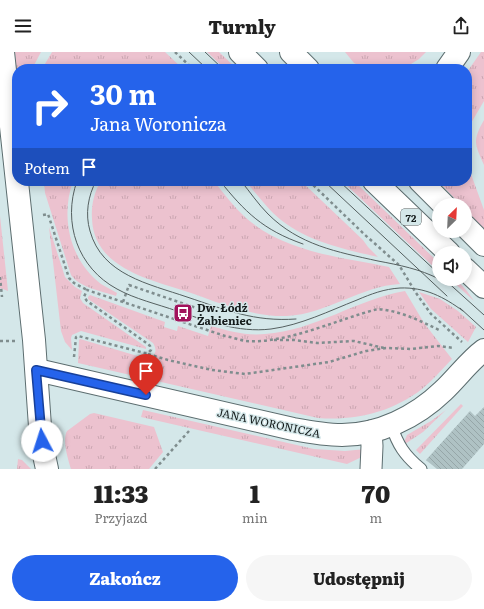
<!DOCTYPE html>
<html lang="pl">
<head>
<meta charset="utf-8">
<style>
	:root { --surface:#fff; --page:#f6f6f6; --text:#222; --muted:#767676; --accent:#2563eb }
	body { margin:0; font-family:Literata,serif; background:var(--page); color:var(--text); height:100vh; display:flex; flex-direction:column; font-size:15px; white-space:nowrap }
	* { box-sizing:border-box; margin:0 }
	p { font-size:13px; color:var(--muted) }
	.icon { flex:none; width:22px; height:22px; fill:none; stroke:currentColor; stroke-width:2; stroke-linecap:round; stroke-linejoin:round }
	.map { position:relative; height:417px; overflow:hidden }
	.sheet { display:flex; flex-direction:column; background:var(--surface); flex:1 }
	.sheet>* { flex:none }
	.top-card { position:absolute; left:12px; top:12px; width:460px; height:122px; border-radius:16px; box-shadow:0 2px 10px #0003; background:#2563eb; color:#fff; overflow:hidden }
	.needle { width:26px; rotate:24deg }
	.buttons { position:absolute; left:432px; top:146px; display:grid; gap:8px }
	.buttons a { display:grid; place-items:center; width:40px; height:40px; border-radius:50%; background:var(--surface); box-shadow:0 2px 10px #0003; font-size:20px }
	.pin { position:absolute; display:grid; place-items:center; width:34px; height:34px; color:#fff; margin:-41px -17px; border-radius:50% 50% 50% 0; rotate:-45deg; box-shadow:0 0 4px #0007 }
	.pin .icon { rotate:45deg }
	.me { position:absolute; width:44px; margin:-22px; rotate:355deg; stroke-linejoin:round; filter:drop-shadow(0 0 3px #0008) }
	.turn { display:flex; align-items:center; gap:14px; height:84px; padding:0 12px; font-size:18px }
	.turn .icon { width:52px; height:52px; stroke-width:2.5 }
	.turn b { display:block; font-size:28px; line-height:34px }
	.then { display:flex; align-items:center; height:38px; padding:0 12px; background:#0003; gap:8px; font-size:15px }
	.eta { display:flex; justify-content:space-evenly; align-items:center; height:68px; text-align:center }
	.eta b { font-size:24px; font-weight:800; line-height:28px }
	.cta { display:flex; gap:8px; margin-top:auto; padding:8px 12px }
	.cta a { flex:1; height:46px; border-radius:24px; background:var(--accent); color:#fff; font-size:16px; font-weight:800; line-height:46px; text-align:center }
	.cta a+a { background:var(--page); color:var(--text) }
	header { display:flex; justify-content:space-between; align-items:center; height:52px; padding:0 12px; background:var(--surface); font-size:18px; font-weight:800 }
	.map>svg:first-child { display:block }
	.grass { fill:url(#grass-tufts) }
	.building { fill:url(#building-back-hatch) }
	.lines { fill:none; stroke-linecap:round; stroke-linejoin:round }
	.service-casing { stroke:#5c6d6f; stroke-width:13 }
	.minor-casing { stroke:#5c6d6f; stroke-width:23 }
	.tertiary-casing { stroke:#5c6d6f; stroke-width:24 }
	.primary-casing { stroke:#5c6d6f; stroke-width:24 }
	.path { stroke:#7f8d8e; stroke-width:2.5; stroke-dasharray:3 3; stroke-linecap:butt }
	.service { stroke:#fff; stroke-width:11 }
	.minor { stroke:#fff; stroke-width:21 }
	.tertiary { stroke:#fff; stroke-width:22 }
	.primary { stroke:#fff; stroke-width:22 }
	.tram { stroke:#556060; stroke-width:1 }
	.route-casing { stroke:#184099; stroke-width:10 }
	.route { stroke:#2563eb; stroke-width:7 }
	.labels { text-anchor:middle; dominant-baseline:central; stroke-width:3; stroke-linejoin:round; paint-order:stroke }
	.shield { fill:#d4e7e9; stroke:#4e5859; stroke-width:1 }
	.shield-label { font-size:10px; font-weight:bold; fill:#141b1b }
	.poi-label { font-size:11px; font-weight:bold; fill:#141b1b; stroke:#d4e7e9; text-anchor:start }
	.street-label { font-size:11px; fill:#141b1b; stroke:#d4e7e9 }
</style>
</head>
<body>
<header><svg class="icon" aria-label="menu" viewBox="0 0 24 24"><path d="M4 6h16M4 12h16M4 18h16"/></svg>Turnly<svg class="icon" aria-label="share" viewBox="0 0 24 24"><path d="M12 15V3M7 8l5-5 5 5M5 13v7h14v-7"/></svg></header>
<div class="map">
<svg width="484" height="417" viewBox="0 0 484 417">
	<defs>
		<pattern id="grass-tufts" width="24" height="20" patternUnits="userSpaceOnUse"><rect width="24" height="20" fill="#ecc2cf"/><path d="M3 7l-1-3M5 7V3M7 7l1-3M15 17l-1-3M17 17v-4M19 17l1-3" fill="none" stroke="#caa6b1"/></pattern>
		<pattern id="building-back-hatch" width="6" height="6" patternUnits="userSpaceOnUse"><rect width="6" height="6" fill="#afc2c4"/><path d="M-1 5l2 2M0 0l6 6M5-1l2 2" fill="none" stroke="#96a6a8"/></pattern>
	</defs>
	<rect width="100%" height="100%" fill="#d4e7e9"/>
	<g class="grass">
		<polygon points="15,0 41,0 32,17 17,17 17,26"/>
		<polygon points="52,0 165,0 183,17 42,17"/>
		<polygon points="207,0 219,0 237,17 225,17"/>
		<polygon points="345,0 426,0 419,7 403,17 366,17 354,11"/>
		<polygon points="481,0 484,0 484,49 467,78 467,20"/>
		<path d="M 484,68 L 484,113 C 475,92 472,89 484,68 Z"/>
		<polygon points="467,111 484,158 484,177 465,157 465,153 461,153 438,129 467,129"/>
		<path d="M 44,129 L 73,129 C 60,166 70,208 101,232 C 106,235 112,238 117,241 L 116,244 C 102,239 80,236 71,223 L 45,141 Z"/>
		<path d="M 101,129 L 214,129 C 224,142 234,155 246,166 C 285,200 340,205 389,215 L 400,232 C 361,234 327,262 287,264 C 253,265 222,252 191,241 C 152,228 94,217 92,167 C 91,154 94,140 101,129 Z"/>
		<path d="M 245,129 L 301,129 L 363,188 L 368,195 L 378,205 C 344,197 309,190 281,168 C 267,157 257,142 245,129 Z"/>
		<polygon points="342,129 354,129 439,211 439,220"/>
		<polygon points="0,164 8,239 0,236"/>
		<polygon points="49,175 65,225 75,235 82,239 80,246 83,251 146,295 146,297 81,279 72,283 71,286 72,298 65,290 61,279"/>
		<polygon points="450,227 456,227 467,239 474,249"/>
		<path d="M 405,239 L 424,271 L 452,307 C 442,317 433,328 422,337 C 392,360 356,369 318,366 L 78,311 L 79,288 L 80,287 L 141,305 C 151,306 160,303 153,291 L 88,247 L 88,245 L 90,243 L 165,270 L 164,275 L 177,279 L 178,274 L 208,284 L 211,274 C 228,279 247,284 265,282 C 314,279 357,247 405,239 Z"/>
		<polygon points="419,240 440,247 458,259 476,275 468,290 431,257"/>
		<polygon points="461,352 463,354 420,402 416,398"/>
		<polygon points="143,358 314,397 345,399 366,397 366,403 347,412 141,365"/>
		<polygon points="446,358 423,380 405,392 404,390 407,383 431,369"/>
		<path d="M 94,361 L 154,375 L 163,400 L 149,417 L 71,417 C 68,407 62,388 67,379 L 90,362 Z"/>
		<polygon points="18,407 22,408 31,417 17,417"/>
	</g>
	<polygon class="building" points="484,355 484,392 462,417 437,417 426,408 470,359 475,364"/>
	<g class="lines">
		<g class="service-casing">
			<path id="service" d="M 391,373 C 398,393 404,403 421,417"/>
		</g>
		<g class="minor-casing">
			<polyline id="minor" points="371,417 372,394 371,379"/>
		</g>
		<g class="tertiary-casing">
			<g id="tertiary">
				<polyline points="3,0 34,288 41,389 47,417"/>
				<polyline points="447,17 459,0"/>
				<path d="M 37,318 L 293,377 C 309,380 325,383 342,383 C 379,383 416,365 443,339 C 457,326 469,309 484,298"/>
			</g>
		</g>
		<g class="primary-casing">
			<g id="primary">
				<polyline points="240,0 257,17"/>
				<polyline points="291,0 308,17"/>
				<polyline points="374,129 449,201"/>
				<polyline points="420,129 444,153"/>
				<polyline points="465,174 484,193"/>
				<polyline points="465,217 484,235"/>
			</g>
		</g>
		<g class="path">
			<polyline points="175,0 193,17"/>
			<polyline points="309,129 364,182 399,213 416,241 431,262 462,290"/>
			<polyline points="43,163 48,162 69,226 74,231 87,238"/>
			<polyline points="0,225 2,245"/>
			<polyline points="123,250 129,233 208,260"/>
			<polyline points="274,288 294,288 317,291 354,289 384,296"/>
			<polyline points="0,289 15,289"/>
			<polyline points="148,302 168,308 212,318 245,322 329,310 366,299 386,296 411,297 438,294 454,296"/>
			<path d="M 74,305 L 76,285 L 78,284 L 145,301 L 148,301 L 151,298 L 150,294 L 148,292 L 87,249 L 84,245 L 87,238 L 225,284 C 232,285 239,288 246,289 C 287,292 338,267 378,257 C 400,259 419,268 439,278"/>
			<polyline points="155,417 189,379"/>
		</g>
		<use href="#service" class="service"/>
		<use href="#minor" class="minor"/>
		<use href="#tertiary" class="tertiary"/>
		<use href="#primary" class="primary"/>
		<g class="tram">
			<polyline points="189,0 207,17"/>
			<polyline points="205,0 223,17"/>
			<path d="M 77,129 C 62,171 78,216 117,237 C 135,247 157,252 177,259 C 207,269 238,281 271,277 C 301,273 329,259 357,248 C 371,242 384,237 400,236 C 425,235 444,245 463,259"/>
			<path d="M 96,129 C 88,144 85,162 90,179 C 102,223 149,232 187,245 C 226,258 254,270 296,267"/>
			<path d="M 220,129 C 245,160 263,178 303,192"/>
			<path d="M 241,129 C 250,140 258,152 268,162 C 299,193 337,200 378,209 C 399,213 420,217 439,227"/>
			<polyline points="324,129 447,244"/>
			<polyline points="339,129 439,222"/>
			<polyline points="444,227 484,263"/>
			<polyline points="460,256 484,278"/>
		</g>
	</g>
	<g class="lines">
		<g class="route-casing">
			<polyline id="route" points="42,389 36,318 146,343"/>
		</g>
		<use href="#route" class="route"/>
	</g>
	<defs>
		<g id="bus-square" transform="scale(1)"><rect x="-9" y="-9" width="18" height="18" rx="4" fill="#a1135c" stroke="#d4e7e9"/><path d="M-5-6H5V4H4V6H2V4H-2V6H-4V4H-5ZM-3.5-4V0h7V-4ZM-3.5 1.2v1.5H-2V1.2ZM2 1.2v1.5H3.5V1.2Z" fill="#fff"/></g>
	</defs>
	<g fill-rule="evenodd">
		<use href="#bus-square" x="183" y="261"/>
	</g>
	<g class="labels">
		<rect class="shield" x="401" y="157" width="20" height="16" rx="3"/>
		<g class="shield-label">
			<text x="411" y="165">72</text>
		</g>
		<g class="poi-label">
			<text x="197" y="255">Dw. Łódź<tspan x="197" dy="13">Żabieniec</tspan></text>
		</g>
		<g class="street-label">
			<text transform="translate(269 370) rotate(12)">JANA WORONICZA</text>
		</g>
	</g>
</svg>
<div class="buttons">
<a><svg class="needle" viewBox="-14 -14 28 28"><path d="M0-13l5 13h-10z" fill="#e53935"/><path d="M0 13l5-13h-10z" fill="#767676"/></svg></a>
<a><svg class="icon" aria-label="sound" viewBox="0 0 24 24"><path d="M4 9h4l5-4v14l-5-4H4zM17 9q2 3 0 6"/></svg></a>
</div>
<div class="pin" style="left:146px;top:343px;background:#d93025"><svg class="icon" aria-label="arrive" viewBox="0 0 24 24"><path d="M6 21V4h12l-3 4 3 4H6"/></svg></div>
<svg class="me" style="left:42px;top:389px" viewBox="-20 -20 40 40"><circle r="19" fill="#fff"/><path d="M0-13L10 11 0 6-10 11z" fill="#2563eb"/></svg>
<div class="top-card">
<div class="turn"><svg class="icon" aria-label="right" viewBox="0 0 24 24"><path d="M7 20v-9h11M14 6l5 5-5 5"/></svg><div><b>30 m</b>Jana Woronicza</div></div>
<div class="then">Potem<svg class="icon" aria-label="arrive" viewBox="0 0 24 24"><path d="M6 21V4h12l-3 4 3 4H6"/></svg></div>
</div>
</div>
<section class="sheet">
<div class="eta">
<div><b>11:33</b><p>Przyjazd</p></div>
<div><b>1</b><p>min</p></div>
<div><b>70</b><p>m</p></div>
</div>
<div class="cta"><a>Zakończ</a><a>Udostępnij</a></div>
</section>
</body>
</html>
